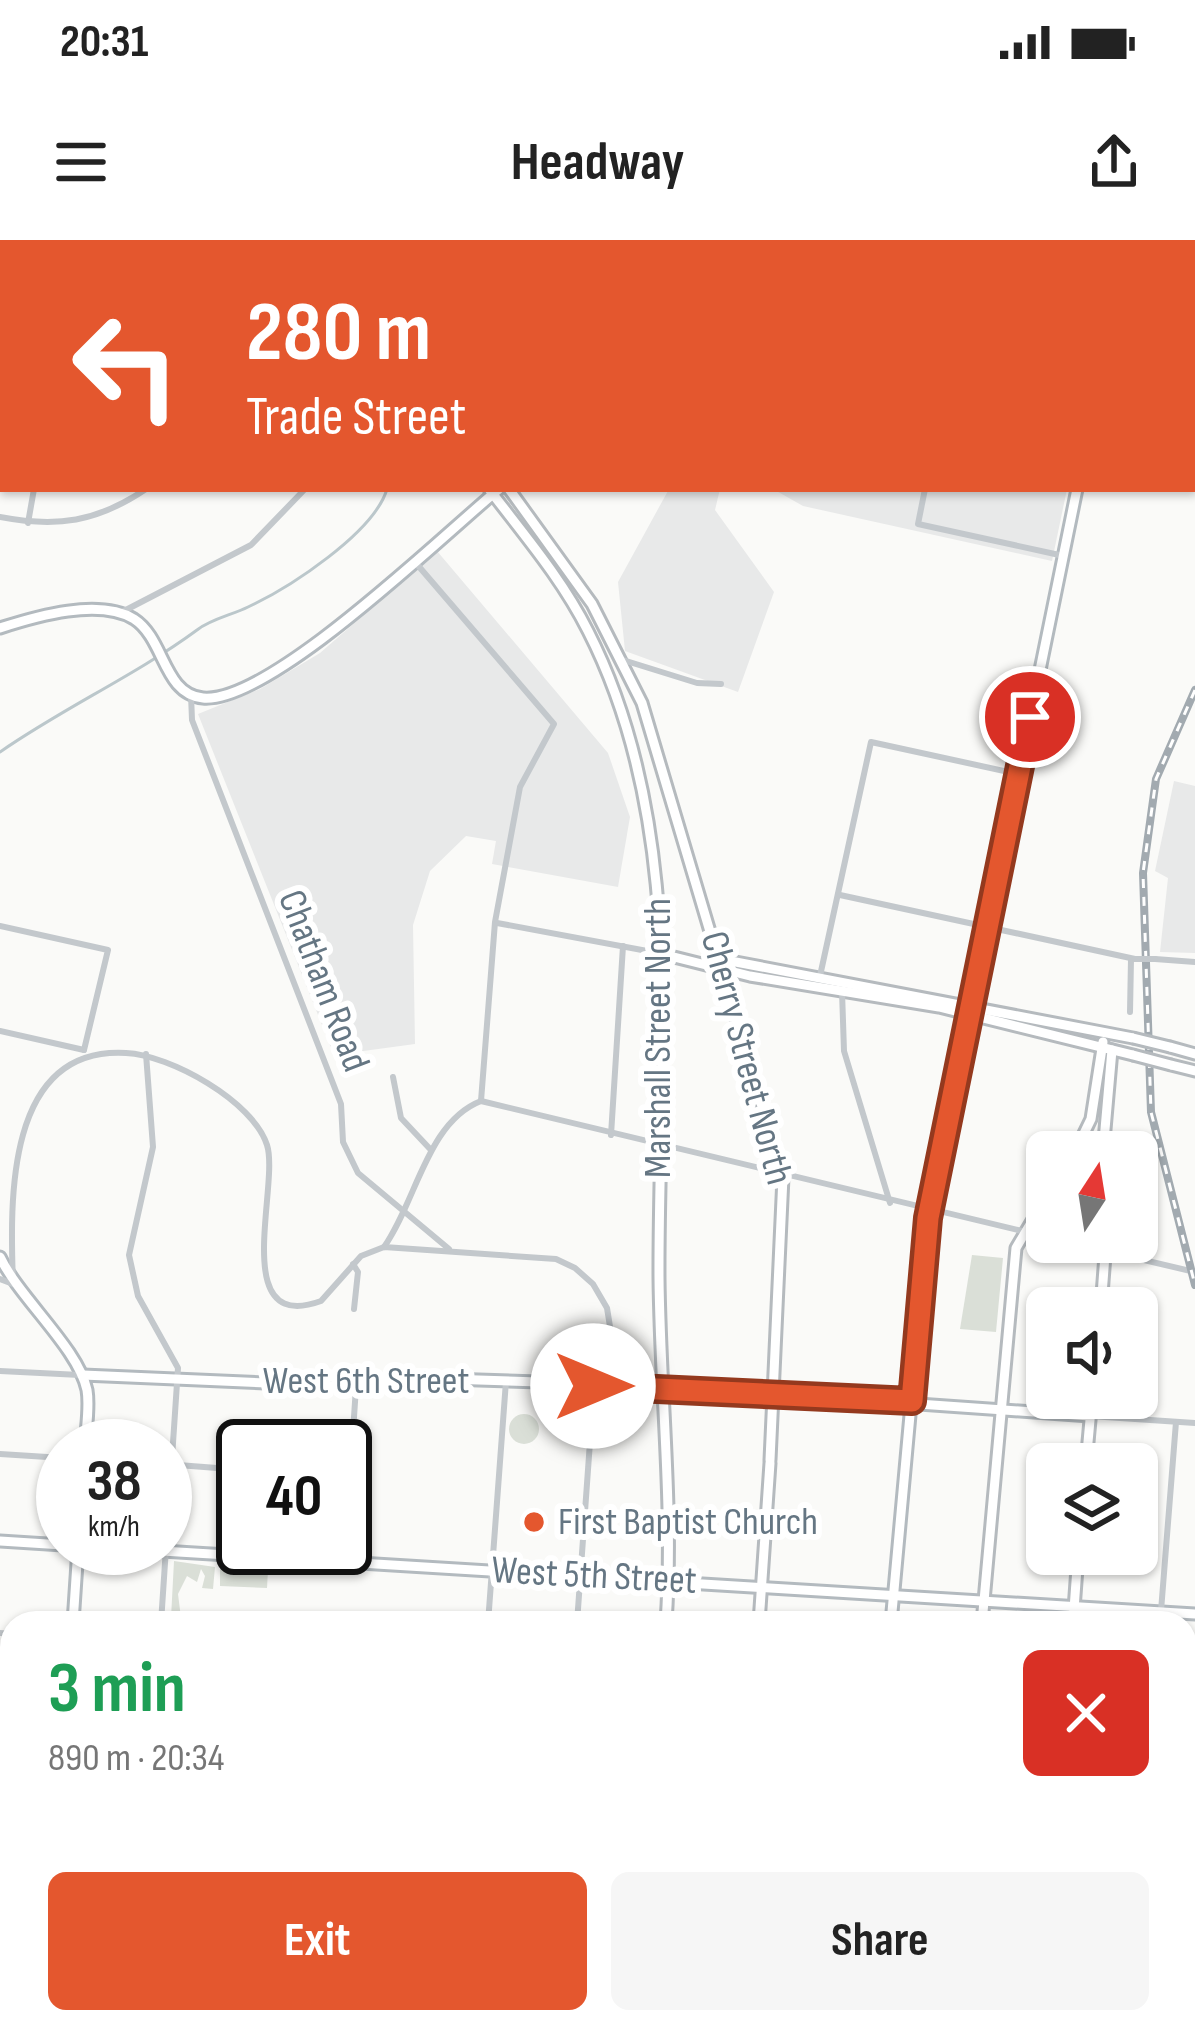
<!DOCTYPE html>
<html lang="en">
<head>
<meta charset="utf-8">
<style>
	:root { --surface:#fff; --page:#f6f6f6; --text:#222; --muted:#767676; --accent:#e4572e }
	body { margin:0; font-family:"Sofia Sans Condensed",sans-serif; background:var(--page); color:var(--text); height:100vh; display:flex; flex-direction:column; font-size:45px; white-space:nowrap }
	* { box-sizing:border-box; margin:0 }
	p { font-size:39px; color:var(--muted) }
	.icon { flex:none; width:66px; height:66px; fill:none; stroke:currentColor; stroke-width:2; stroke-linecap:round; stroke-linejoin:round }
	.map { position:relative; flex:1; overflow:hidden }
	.side { position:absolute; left:0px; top:1371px; width:1197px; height:423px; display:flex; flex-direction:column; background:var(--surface); border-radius:36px 36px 0 0; box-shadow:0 3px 9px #0004 }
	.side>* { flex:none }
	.guide { position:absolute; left:0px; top:0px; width:1197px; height:252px; box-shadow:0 3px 9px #0004; background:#e4572e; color:#fff; overflow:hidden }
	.needle { width:78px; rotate:12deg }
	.buttons { position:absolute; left:1026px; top:891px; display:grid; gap:24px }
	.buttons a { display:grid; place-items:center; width:132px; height:132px; border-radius:18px; background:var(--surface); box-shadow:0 3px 9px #0004; font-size:60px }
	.speed { position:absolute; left:36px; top:1179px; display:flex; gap:24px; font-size:60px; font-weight:700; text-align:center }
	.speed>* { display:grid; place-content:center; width:156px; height:156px; border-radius:50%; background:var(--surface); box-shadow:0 3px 9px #0004; line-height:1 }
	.speed small { font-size:30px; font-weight:400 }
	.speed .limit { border:6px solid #111; border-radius:18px; background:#fff; color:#111 }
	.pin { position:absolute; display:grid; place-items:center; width:102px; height:102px; color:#fff; margin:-51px; border:6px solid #fff; border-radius:50%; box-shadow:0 3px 12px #0007 }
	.me { position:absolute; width:132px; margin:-66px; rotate:90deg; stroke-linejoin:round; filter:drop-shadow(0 0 9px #0008) }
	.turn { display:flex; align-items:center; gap:42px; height:252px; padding:0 48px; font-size:54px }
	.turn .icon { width:156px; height:156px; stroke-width:2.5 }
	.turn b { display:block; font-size:84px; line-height:102px }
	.round { display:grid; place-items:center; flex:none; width:126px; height:126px; border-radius:18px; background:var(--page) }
	.overview { display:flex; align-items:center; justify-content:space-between; height:204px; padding:0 48px }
	h1 { font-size:72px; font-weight:700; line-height:90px; color:#1e9e55 }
	.button { display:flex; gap:24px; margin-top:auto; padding:24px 48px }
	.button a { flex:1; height:138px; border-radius:18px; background:var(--accent); color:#fff; font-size:48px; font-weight:700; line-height:138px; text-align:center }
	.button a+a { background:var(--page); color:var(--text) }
	.status { display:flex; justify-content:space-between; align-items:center; height:84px; padding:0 60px; background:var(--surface); direction:ltr }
	.status svg { height:33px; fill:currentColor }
	header { display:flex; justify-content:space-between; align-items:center; height:156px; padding:0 48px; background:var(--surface); font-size:54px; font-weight:700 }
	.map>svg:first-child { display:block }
	.built { fill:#e8e9e9 }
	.green { fill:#dadfd7 }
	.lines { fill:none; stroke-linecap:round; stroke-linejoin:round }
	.stream { stroke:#bbc7cb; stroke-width:3 }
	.secondary-casing { stroke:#b3babf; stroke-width:15 }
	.primary-casing { stroke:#b5babe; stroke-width:15 }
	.street { stroke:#c3c8cc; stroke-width:6 }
	.secondary { stroke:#fff; stroke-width:9 }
	.primary { stroke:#fff; stroke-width:9 }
	.rail-casing { stroke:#a2aab0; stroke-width:8 }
	.rail { stroke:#fff; stroke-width:3; stroke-dasharray:9; stroke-linecap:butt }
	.primary-bridge-casing { stroke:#b5babe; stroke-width:15; stroke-linecap:butt }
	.street-bridge { stroke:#c3c8cc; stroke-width:6 }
	.primary-bridge { stroke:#fff; stroke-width:9 }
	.route-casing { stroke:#94391e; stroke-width:30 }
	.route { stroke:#e4572e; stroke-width:21 }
	.poi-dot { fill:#e4572e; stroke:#fff; stroke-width:4.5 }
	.labels { text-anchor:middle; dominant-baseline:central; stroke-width:12; stroke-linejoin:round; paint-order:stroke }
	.street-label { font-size:39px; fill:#657683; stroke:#fff }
	.poi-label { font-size:39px; fill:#657683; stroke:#fff; text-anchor:start }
</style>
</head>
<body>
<div class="status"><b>20:31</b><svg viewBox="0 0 49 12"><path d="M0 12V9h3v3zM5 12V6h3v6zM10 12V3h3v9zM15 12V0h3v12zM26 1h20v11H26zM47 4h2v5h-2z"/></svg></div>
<header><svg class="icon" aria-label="menu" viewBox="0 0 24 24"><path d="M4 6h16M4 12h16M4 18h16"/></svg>Headway<svg class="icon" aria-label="share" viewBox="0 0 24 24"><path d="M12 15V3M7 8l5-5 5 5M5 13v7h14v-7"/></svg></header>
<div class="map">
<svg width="1195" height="1793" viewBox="0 0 1195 1793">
	<rect width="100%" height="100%" fill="#fafaf8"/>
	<g class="built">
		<polygon points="669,249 720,249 715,270 774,352 738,452 625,411 618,342"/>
		<polygon points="773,249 1067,249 1052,321 803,266"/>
		<polygon points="437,311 608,513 630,577 618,647 492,624 496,601 466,596 430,631 413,685 415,804 334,815 198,474 260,449 320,413"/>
		<polygon points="1174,541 1195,546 1195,713 1160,712 1168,638 1155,631"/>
	</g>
	<g class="green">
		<polygon points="972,1015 1003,1018 996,1092 960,1089"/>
		<circle cx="524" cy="1189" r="15"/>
		<polygon points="174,1321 215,1327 213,1349 202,1348 205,1336 201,1329 197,1342 187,1336 178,1354 181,1378 171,1378"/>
		<polygon points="220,1328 268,1330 267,1348 220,1346"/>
	</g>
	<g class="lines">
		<g class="stream">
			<polyline points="431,0 433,3"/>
			<polyline points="1013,0 1021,3"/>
			<polyline points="595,3 599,0"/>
			<polyline points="1194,65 1195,65"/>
			<path d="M 0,512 C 63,468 136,435 197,390 C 211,379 232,375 248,367 C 289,348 374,293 387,249"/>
		</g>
		<g class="secondary-casing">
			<g id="secondary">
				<polyline points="1111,0 1118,3"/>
				<polyline points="839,3 846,0"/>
				<polyline points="1158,3 1159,0"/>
				<polyline points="1194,27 1195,27"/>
				<path d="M 0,388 C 37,376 99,358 134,379 C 165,399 163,454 203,458 C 270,464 443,295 499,249"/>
				<path d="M 0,1017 C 20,1059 78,1108 87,1150 C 90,1167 86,1188 85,1206"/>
				<polyline points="83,1135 356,1147 416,1138 661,1146 1090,1176"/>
				<polyline points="0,1301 63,1305"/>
				<polyline points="113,1308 1195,1374"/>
				<polyline points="73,1383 78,1308"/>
				<polyline points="891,1383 928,978 1077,249"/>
				<polyline points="0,1484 12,1485"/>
				<polyline points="1185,1568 1195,1568"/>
				<polyline points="1185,1656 1195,1656"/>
				<polyline points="45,1793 46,1782"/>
				<polyline points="1129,1793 1130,1782"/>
			</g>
		</g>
		<g class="primary-casing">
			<g id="primary">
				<polyline points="357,0 358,3"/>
				<polyline points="370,0 371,3"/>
				<path d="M 489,249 C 524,295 562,339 588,391 C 688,587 658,823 659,1037 C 660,1153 674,1266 666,1383"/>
				<polyline points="509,249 592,364 642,463 783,937 770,1220"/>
				<polyline points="658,713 750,736 939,767 1133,815"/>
				<polyline points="720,719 1133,798"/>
				<polyline points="1170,807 1195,814"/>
				<polyline points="1171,825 1195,831"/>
				<polyline points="1075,912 1091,879 1103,802"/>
				<polyline points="1103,912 1112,810"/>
				<polyline points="1101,1068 1106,1002"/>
				<polyline points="1086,1224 1092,1158"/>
				<polyline points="759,1383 770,1223"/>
				<polyline points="982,1383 1016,1008 1047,956"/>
				<polyline points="1073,1383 1078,1314"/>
				<polyline points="0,1770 12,1770"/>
				<polyline points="213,1782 391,1793"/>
				<polyline points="637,1793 638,1782"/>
				<polyline points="728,1793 729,1782"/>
				<polyline points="949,1793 950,1782"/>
				<polyline points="1041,1793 1042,1782"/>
			</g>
		</g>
		<g class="street">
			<polyline points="60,0 63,3"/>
			<polyline points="487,0 500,3"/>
			<polyline points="787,0 787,3"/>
			<polyline points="957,0 965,3"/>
			<polyline points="534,3 541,0"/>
			<polyline points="925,249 918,284 1064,316"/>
			<path d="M 0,277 C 57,288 97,282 146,249"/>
			<polyline points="28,283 34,249"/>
			<polyline points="415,322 554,484 520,547 495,682 481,861"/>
			<polyline points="120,373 251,305 305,249"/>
			<polyline points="623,420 697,443 721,444"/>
			<polyline points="191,455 192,480 341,864 343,902 358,933 449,1009"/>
			<polyline points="840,655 1135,719"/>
			<polyline points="497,683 658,713"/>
			<polyline points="0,686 108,710 84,810"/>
			<polyline points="1155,719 1195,722"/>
			<polyline points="820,736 871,502 1018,534"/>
			<polyline points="842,751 844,811 890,963"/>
			<polyline points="1130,772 1131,719"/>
			<polyline points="0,791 84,810"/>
			<polyline points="146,814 153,907 129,1015 138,1056 178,1128 161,1383"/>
			<polyline points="393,837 401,878 431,910"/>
			<polyline points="481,861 1047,997"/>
			<polyline points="611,895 623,706"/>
			<polyline points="1067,1002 1195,1032"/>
			<path d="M 384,1007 C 417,960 427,882 481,861"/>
			<polyline points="353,1024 358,1032 354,1069"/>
			<path d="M 0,1039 L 13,1044 C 10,961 5,806 126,813 C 170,815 253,861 267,905 C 280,945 228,1095 321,1061 L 361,1016 L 384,1007 L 556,1019 L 575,1028 L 593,1044 L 607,1068 L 612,1099 L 594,1146 L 577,1383"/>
			<polyline points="0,1131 80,1135"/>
			<polyline points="1090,1176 1195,1183"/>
			<polyline points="0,1214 63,1218"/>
			<polyline points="165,1224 243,1230"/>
			<polyline points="345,1237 350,1237 356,1147"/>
			<polyline points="1161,1371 1176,1182"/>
			<polyline points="488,1383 506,1141"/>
			<polyline points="0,1393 12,1394"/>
			<polyline points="0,1628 12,1629"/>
			<polyline points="133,1793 134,1782"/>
			<polyline points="454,1793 455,1782"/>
			<polyline points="547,1793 548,1782"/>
			<polyline points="808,1793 809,1782"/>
		</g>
		<use href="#secondary" class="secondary"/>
		<use href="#primary" class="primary"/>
		<g class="rail-casing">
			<polyline id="rail" points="1195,450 1156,539 1143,633 1151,872 1195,1045"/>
		</g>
		<use href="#rail" class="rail"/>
		<g class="primary-bridge-casing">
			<g id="primary-bridge">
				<polyline points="1133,798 1170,807"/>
				<polyline points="1133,815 1171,825"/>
			</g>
		</g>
		<polyline class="street-bridge" points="1135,719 1155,719"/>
		<use href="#primary-bridge" class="primary-bridge"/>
	</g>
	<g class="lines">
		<g class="route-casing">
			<polyline id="route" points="593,1146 912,1161 928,978 1030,477"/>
		</g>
		<use href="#route" class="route"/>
	</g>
	<circle class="poi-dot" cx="534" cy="1282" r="12"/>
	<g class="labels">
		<g class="street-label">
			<text transform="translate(323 741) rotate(69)">Chatham Road</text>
			<text transform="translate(658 798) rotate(-90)">Marshall Street North</text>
			<text transform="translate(746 818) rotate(75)">Cherry Street North</text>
			<text x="366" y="1141">West 6th Street</text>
			<text transform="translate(594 1336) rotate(3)">West 5th Street</text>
		</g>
		<g class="poi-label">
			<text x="558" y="1282">First Baptist Church</text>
		</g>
	</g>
</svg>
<div class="buttons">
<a><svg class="needle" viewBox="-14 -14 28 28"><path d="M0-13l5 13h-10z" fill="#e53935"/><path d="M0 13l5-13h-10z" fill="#767676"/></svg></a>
<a><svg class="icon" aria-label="sound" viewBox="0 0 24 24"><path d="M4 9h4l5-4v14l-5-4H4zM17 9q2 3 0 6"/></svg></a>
<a><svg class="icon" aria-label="layers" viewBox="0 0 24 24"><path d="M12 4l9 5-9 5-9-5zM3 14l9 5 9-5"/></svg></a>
</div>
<div class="speed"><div>38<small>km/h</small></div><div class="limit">40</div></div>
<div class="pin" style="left:1030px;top:477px;background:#d93025"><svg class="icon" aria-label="arrive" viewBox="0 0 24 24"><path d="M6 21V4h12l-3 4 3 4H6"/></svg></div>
<svg class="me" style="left:593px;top:1146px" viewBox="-20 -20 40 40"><circle r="19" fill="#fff"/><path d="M0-13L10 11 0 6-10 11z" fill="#e4572e"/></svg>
<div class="guide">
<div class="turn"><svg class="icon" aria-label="left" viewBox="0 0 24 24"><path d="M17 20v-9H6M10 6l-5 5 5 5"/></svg><div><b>280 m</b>Trade Street</div></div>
</div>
<section class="side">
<div class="overview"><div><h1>3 min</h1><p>890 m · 20:34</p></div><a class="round" style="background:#d93025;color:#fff"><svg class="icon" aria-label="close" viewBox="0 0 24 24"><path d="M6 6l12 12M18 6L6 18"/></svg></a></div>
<div class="button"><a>Exit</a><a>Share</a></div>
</section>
</div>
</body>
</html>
